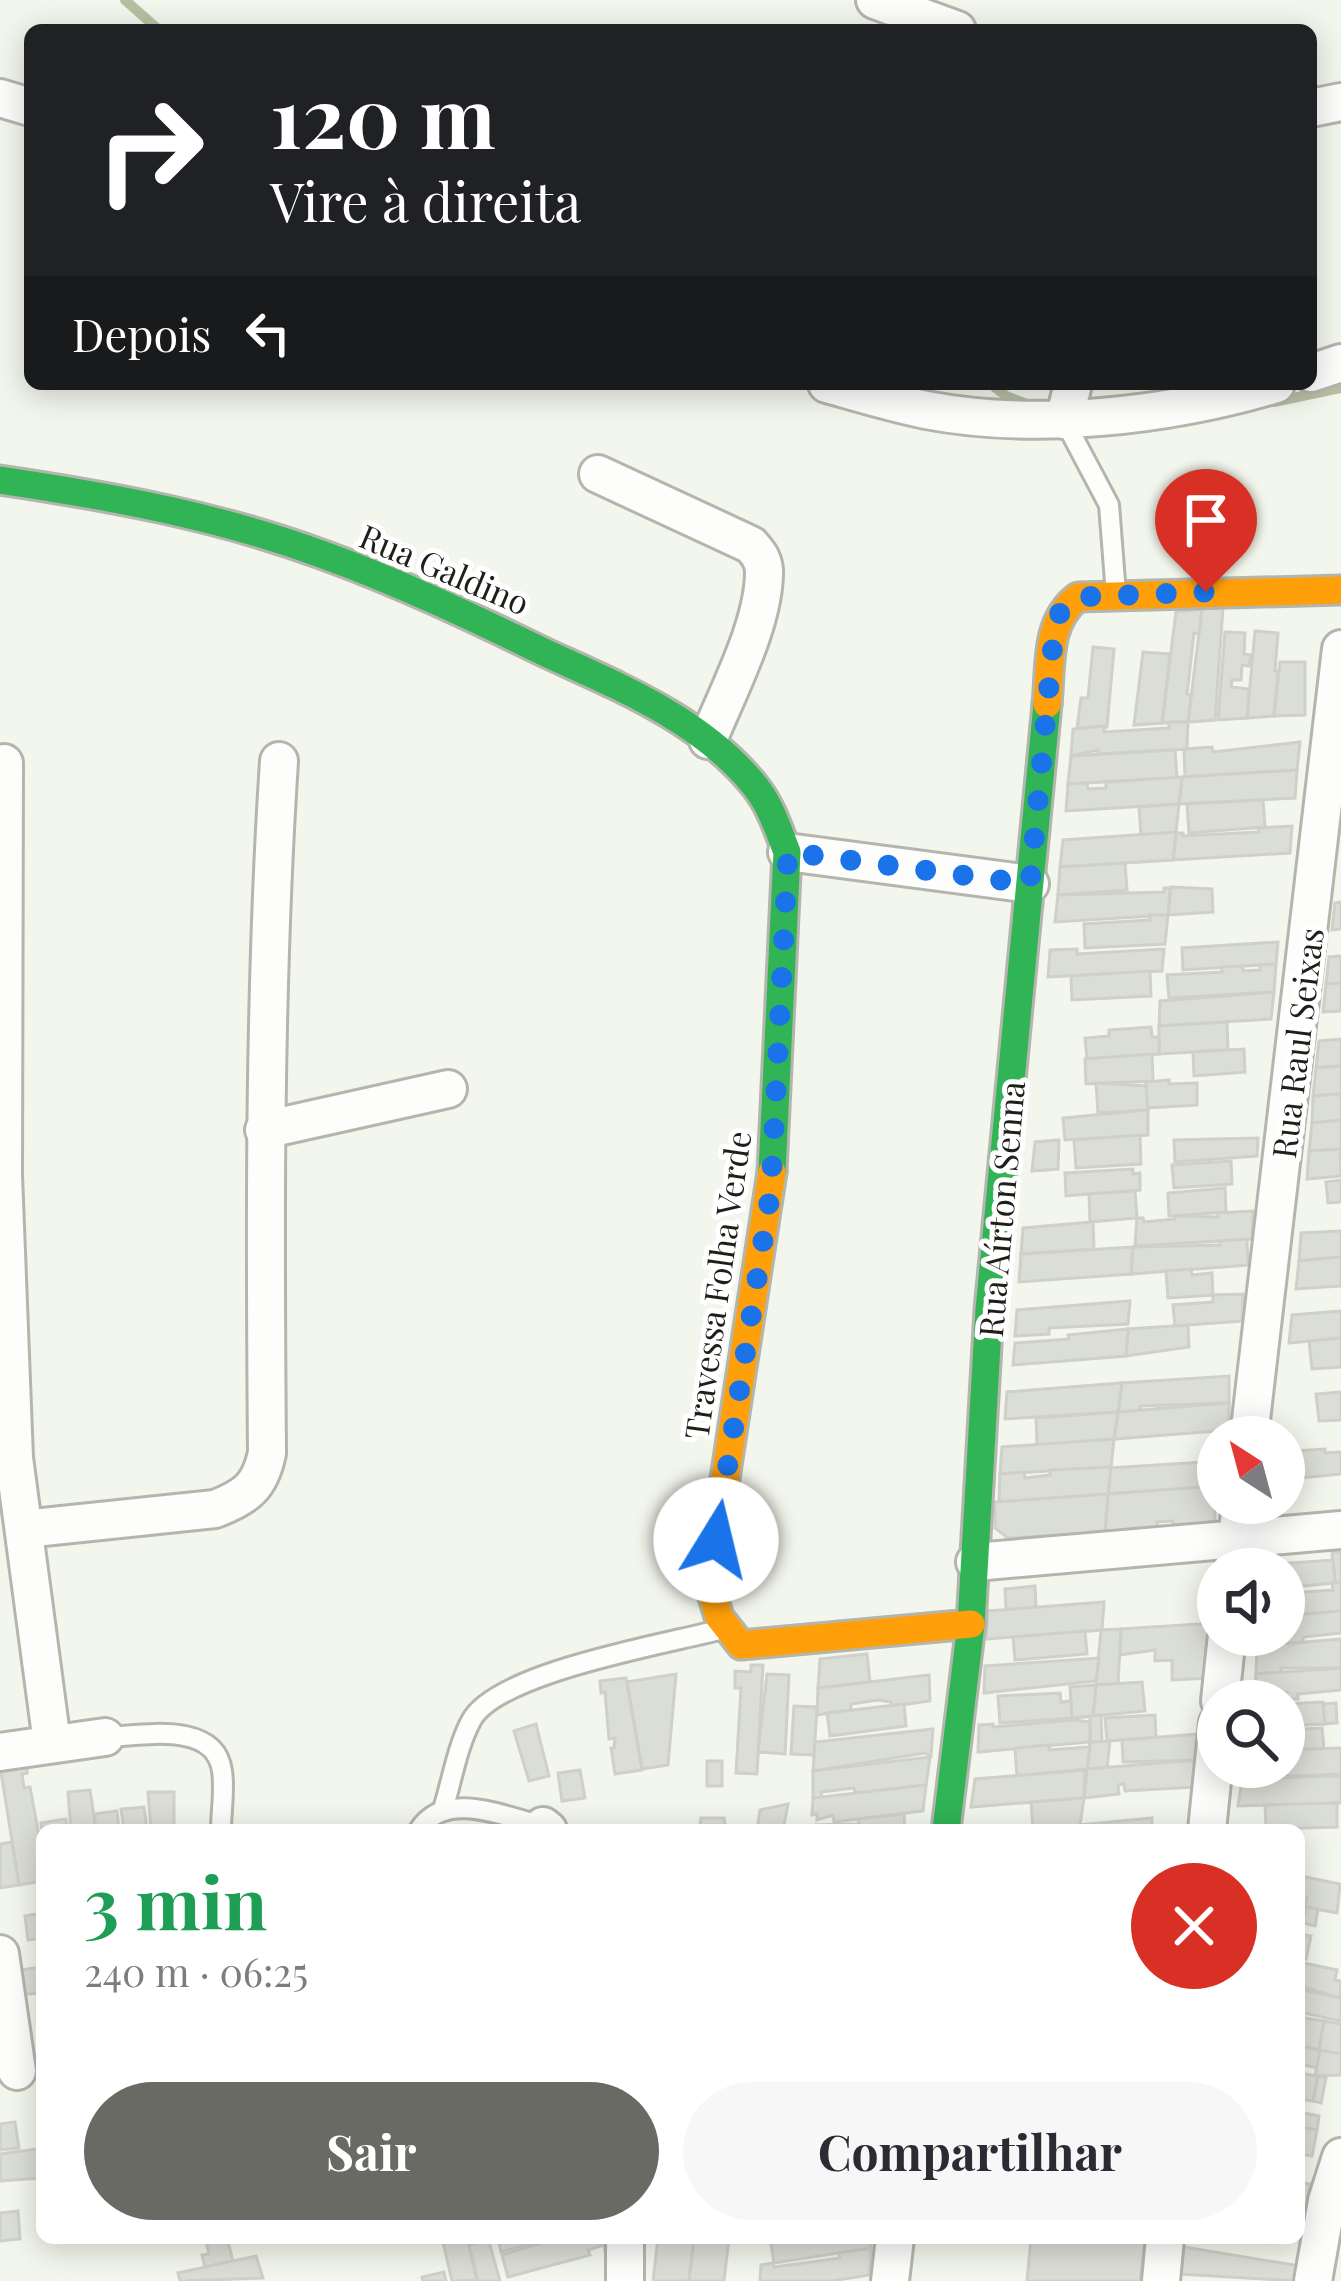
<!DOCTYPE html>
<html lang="pt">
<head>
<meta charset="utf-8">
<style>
	:root { --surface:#fff; --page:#f7f7f7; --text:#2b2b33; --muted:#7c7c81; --accent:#696a63 }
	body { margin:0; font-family:"Playfair Display",serif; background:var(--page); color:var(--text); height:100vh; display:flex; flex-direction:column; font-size:45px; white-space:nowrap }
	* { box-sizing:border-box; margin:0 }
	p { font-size:39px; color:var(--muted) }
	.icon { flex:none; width:66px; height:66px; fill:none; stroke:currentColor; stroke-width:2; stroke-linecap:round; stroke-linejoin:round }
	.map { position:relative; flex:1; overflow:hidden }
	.panel { position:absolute; left:36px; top:1824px; width:1269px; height:420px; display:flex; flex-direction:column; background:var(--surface); border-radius:18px; box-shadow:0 6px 30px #0003 }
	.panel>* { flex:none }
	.guide { position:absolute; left:24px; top:24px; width:1293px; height:366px; border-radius:18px; box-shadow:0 6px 30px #0003; background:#202124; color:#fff; overflow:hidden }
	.needle { width:78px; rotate:324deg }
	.controls { position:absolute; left:1197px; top:1416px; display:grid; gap:24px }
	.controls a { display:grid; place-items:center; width:108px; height:108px; border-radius:50%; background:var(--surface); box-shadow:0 6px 30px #0003; font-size:60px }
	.pin { position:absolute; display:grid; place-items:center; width:102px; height:102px; color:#fff; margin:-123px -51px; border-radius:50% 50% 50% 0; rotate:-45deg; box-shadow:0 0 12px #0007 }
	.pin .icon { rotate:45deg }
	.me { position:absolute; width:132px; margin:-66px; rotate:9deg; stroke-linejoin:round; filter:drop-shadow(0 0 9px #0008) }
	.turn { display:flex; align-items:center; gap:42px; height:252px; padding:0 48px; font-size:54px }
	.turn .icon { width:156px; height:156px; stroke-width:2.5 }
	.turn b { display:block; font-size:84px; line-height:102px }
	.then { display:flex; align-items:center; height:114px; padding:0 48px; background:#0003; gap:24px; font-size:45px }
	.round { display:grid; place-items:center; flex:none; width:126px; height:126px; border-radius:63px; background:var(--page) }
	.overview { display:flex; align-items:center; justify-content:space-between; height:204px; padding:0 48px }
	h1 { font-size:72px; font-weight:700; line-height:90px; color:#1e9e55 }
	.action { display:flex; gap:24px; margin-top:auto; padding:24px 48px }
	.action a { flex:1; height:138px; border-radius:72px; background:var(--accent); color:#fff; font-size:48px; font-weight:700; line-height:138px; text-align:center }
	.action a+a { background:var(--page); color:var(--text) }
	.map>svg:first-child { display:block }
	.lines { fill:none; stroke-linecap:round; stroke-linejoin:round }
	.stream { stroke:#b8bfa1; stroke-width:10 }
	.building { fill:#dbded6; stroke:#ced0c9; stroke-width:3 }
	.lane-casing { stroke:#b4b6ae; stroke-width:24 }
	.street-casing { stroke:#b4b6ae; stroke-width:42 }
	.fast-casing { stroke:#b4b6ae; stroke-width:33 }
	.slow-casing { stroke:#b4b6ae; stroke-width:33 }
	.lane { stroke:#fdfefc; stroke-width:18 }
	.street { stroke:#fdfefc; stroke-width:36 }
	.fast { stroke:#30b455; stroke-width:27 }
	.slow { stroke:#ff9f0a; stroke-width:27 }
	.route { stroke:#1a73e8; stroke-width:21; stroke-dasharray:0 37.8 }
	.labels { text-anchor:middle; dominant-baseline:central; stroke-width:10; stroke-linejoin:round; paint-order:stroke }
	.street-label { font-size:33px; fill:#1e1f19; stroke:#fff }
</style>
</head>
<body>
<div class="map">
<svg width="1341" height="2281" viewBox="0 0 1341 2281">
	<rect width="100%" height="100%" fill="#f3f6ec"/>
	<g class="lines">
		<g class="stream">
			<polyline points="125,0 159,30"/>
			<polyline points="991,384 1006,396 1027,404"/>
			<polyline points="1274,402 1341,388"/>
		</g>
	</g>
	<g class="building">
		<polygon points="1223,608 1215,720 1188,722 1202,609"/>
		<polygon points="1202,609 1199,634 1194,633 1187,694 1191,695 1188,722 1162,723 1176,612"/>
		<polygon points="1255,631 1278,633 1275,671 1278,671 1274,716 1247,718"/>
		<polygon points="1225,632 1245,633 1244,654 1251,655 1249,666 1242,665 1241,680 1232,680 1231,687 1249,689 1247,718 1218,720"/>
		<polygon points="1093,647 1114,649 1107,727 1077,728 1081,698 1088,698"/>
		<polygon points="1143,652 1170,654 1162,723 1134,725"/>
		<polygon points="1280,662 1305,662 1305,715 1274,716"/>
		<polygon points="1169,722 1188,722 1187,749 1098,754 1098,750 1071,756 1073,729 1104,726 1104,732 1169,728"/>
		<polygon points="1300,742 1297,770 1185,777 1184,749 1212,747 1213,752"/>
		<polygon points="1175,750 1177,778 1068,784 1071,756"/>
		<polygon points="1297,770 1295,798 1179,804 1182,777"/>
		<polygon points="1182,777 1179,804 1066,811 1068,784 1087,783 1088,789 1106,788 1106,782"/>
		<polygon points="1263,800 1265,827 1189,833 1187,804"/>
		<polygon points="1179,804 1176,832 1141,835 1139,807"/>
		<polygon points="1292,826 1290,853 1173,860 1176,833 1183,833 1183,836 1259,832 1258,828"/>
		<polygon points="1176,832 1173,860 1060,867 1063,840"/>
		<polygon points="1125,863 1127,890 1058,895 1060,867"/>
		<polygon points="1171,887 1212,889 1213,912 1168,915"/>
		<polygon points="1164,888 1170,888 1168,915 1055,922 1058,895 1164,892"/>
		<polygon points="1341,902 1341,929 1332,930 1335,903"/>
		<polygon points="1150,915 1168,915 1165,944 1085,948 1084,924 1150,920"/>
		<polygon points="1278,942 1276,964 1183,970 1182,948"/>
		<polygon points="1077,949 1077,954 1164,949 1162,971 1048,977 1050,950"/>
		<polygon points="1341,956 1341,983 1326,984 1329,957"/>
		<polygon points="1276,964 1274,992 1169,998 1167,975 1222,972 1222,967 1243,966 1243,971 1260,970 1260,965"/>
		<polygon points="1150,971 1151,996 1072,1000 1071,976"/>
		<polygon points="1341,983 1341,1011 1323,1012 1326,984"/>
		<polygon points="1274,992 1271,1019 1159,1026 1160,1001"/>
		<polygon points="1227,1022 1228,1050 1159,1054 1159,1026"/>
		<polygon points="1151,1027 1152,1037 1159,1037 1159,1054 1087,1059 1085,1038 1109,1036 1109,1030"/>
		<polygon points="1341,1039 1341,1066 1316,1068 1319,1041"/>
		<polygon points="1244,1049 1245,1072 1194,1076 1193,1052"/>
		<polygon points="1152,1054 1153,1081 1086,1084 1085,1059"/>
		<polygon points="1341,1066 1341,1094 1313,1096 1316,1068"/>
		<polygon points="1169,1080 1169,1084 1197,1083 1197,1105 1147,1108 1146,1082"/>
		<polygon points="1096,1083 1146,1086 1148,1110 1098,1113"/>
		<polygon points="1337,1094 1341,1098 1341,1120 1312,1123 1313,1096"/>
		<polygon points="1148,1110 1148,1135 1065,1140 1063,1118"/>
		<polygon points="1341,1120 1341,1149 1309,1151 1312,1123"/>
		<polygon points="1140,1135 1141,1164 1076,1168 1074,1140"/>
		<polygon points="1258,1138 1257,1156 1175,1162 1174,1140"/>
		<polygon points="1059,1140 1058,1169 1032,1171 1035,1142"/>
		<polygon points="1340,1149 1341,1176 1307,1179 1309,1151"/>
		<polygon points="1231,1161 1232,1184 1174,1188 1172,1165"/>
		<polygon points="1133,1169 1133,1174 1140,1173 1140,1190 1066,1196 1065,1173"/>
		<polygon points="1341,1180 1341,1202 1328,1203 1326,1182"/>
		<polygon points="1225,1188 1226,1212 1169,1216 1168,1193"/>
		<polygon points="1135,1191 1137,1218 1090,1222 1089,1194"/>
		<polygon points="1253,1211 1252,1239 1135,1246 1137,1218 1143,1218 1144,1222 1175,1219 1175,1216 1218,1217 1218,1213"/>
		<polygon points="1093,1222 1094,1249 1021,1254 1023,1228"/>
		<polygon points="1341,1231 1341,1257 1299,1261 1301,1233"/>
		<polygon points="1247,1239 1248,1265 1131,1274 1133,1247 1220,1245 1220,1241"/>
		<polygon points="1133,1247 1131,1274 1019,1282 1021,1254"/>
		<polygon points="1341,1257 1341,1286 1296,1289 1299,1261"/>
		<polygon points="1191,1269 1192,1275 1212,1273 1213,1295 1168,1298 1166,1271"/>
		<polygon points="1243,1294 1242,1321 1175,1326 1173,1305 1213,1302 1213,1295"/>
		<polygon points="1130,1301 1128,1324 1049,1328 1049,1334 1015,1336 1017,1310"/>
		<polygon points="1341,1311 1341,1338 1289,1343 1292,1315"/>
		<polygon points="1188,1325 1189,1347 1126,1356 1128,1329"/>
		<polygon points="1128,1329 1126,1356 1013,1365 1015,1343 1069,1339 1068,1335"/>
		<polygon points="1341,1338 1341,1367 1312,1369 1309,1341"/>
		<polygon points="1229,1376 1229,1403 1140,1406 1141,1411 1118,1412 1122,1383"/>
		<polygon points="1122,1383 1118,1412 1005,1419 1007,1392"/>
		<polygon points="1341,1392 1341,1420 1319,1421 1316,1394"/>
		<polygon points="1229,1403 1229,1430 1114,1439 1118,1412"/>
		<polygon points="1118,1412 1114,1439 1037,1445 1036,1418"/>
		<polygon points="1114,1439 1111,1467 1000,1474 1002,1447"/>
		<polygon points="1325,1449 1325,1453 1341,1452 1341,1474 1299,1478 1296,1451"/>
		<polygon points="1218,1461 1218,1486 1108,1494 1110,1468"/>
		<polygon points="1111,1467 1108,1494 999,1502 1000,1474 1024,1472 1025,1478 1050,1475 1050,1470"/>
		<polygon points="1215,1486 1215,1524 1173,1527 1173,1521 1157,1522 1158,1528 1105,1532 1108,1494"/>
		<polygon points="1108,1494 1105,1532 1008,1538 995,1528 995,1502"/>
		<polygon points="1332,1552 1341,1552 1341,1583 1335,1583"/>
		<polygon points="1333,1560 1335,1583 1284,1588 1284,1569 1263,1569 1263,1565"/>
		<polygon points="1332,1583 1341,1583 1341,1611 1293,1615 1291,1593 1333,1590"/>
		<polygon points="1035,1586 1036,1607 1006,1610 1005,1589"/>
		<polygon points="1104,1602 1102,1630 986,1639 988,1611"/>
		<polygon points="1341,1611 1341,1633 1303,1637 1303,1642 1257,1646 1259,1635 1284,1635 1284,1616"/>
		<polygon points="1214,1623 1209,1678 1172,1680 1172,1660 1155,1661 1155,1650 1120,1655 1121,1629"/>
		<polygon points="1121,1629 1118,1684 1096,1685 1101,1630"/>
		<polygon points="1085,1631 1087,1654 1015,1660 1013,1637"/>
		<polygon points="1341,1639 1341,1668 1281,1668 1281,1672 1256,1674 1257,1646"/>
		<polygon points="867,1654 870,1682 818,1688 820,1659"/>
		<polygon points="1099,1658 1096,1681 984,1693 985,1666"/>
		<polygon points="751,1665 763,1665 757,1774 736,1773 741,1688 735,1688 735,1671 751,1672"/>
		<polygon points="1341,1668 1341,1690 1298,1694 1298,1699 1287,1699 1287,1692 1267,1693 1267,1700 1254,1701 1256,1674"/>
		<polygon points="676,1674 668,1765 642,1769 627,1682"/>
		<polygon points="767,1674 789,1675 785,1754 758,1752"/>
		<polygon points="929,1675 930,1701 892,1706 891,1702 878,1700 851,1704 851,1710 817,1715 818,1688"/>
		<polygon points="626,1678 642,1770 615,1774 611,1748 614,1748 615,1738 609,1739 605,1692 601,1693 600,1681"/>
		<polygon points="1142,1682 1145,1711 1093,1716 1096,1685"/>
		<polygon points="1096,1685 1093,1716 1072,1718 1070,1687"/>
		<polygon points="1060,1693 1061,1702 1071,1701 1072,1718 1000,1723 998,1696"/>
		<polygon points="1323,1702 1325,1724 1284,1726 1284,1704"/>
		<polygon points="1336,1703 1337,1723 1325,1724 1323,1704"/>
		<polygon points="904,1704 906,1726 830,1736 827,1713"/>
		<polygon points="794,1706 817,1707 814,1755 791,1754"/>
		<polygon points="1101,1715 1102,1742 1090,1742 1090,1716"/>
		<polygon points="1155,1715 1156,1738 1107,1741 1105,1718"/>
		<polygon points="1075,1720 1090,1722 1090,1742 978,1752 979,1725 993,1724 993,1727"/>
		<polygon points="536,1724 549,1776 529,1781 514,1731"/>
		<polygon points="1322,1728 1324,1749 1284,1750 1284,1730"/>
		<polygon points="933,1729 931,1756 925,1753 813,1771 815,1742"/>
		<polygon points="1200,1734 1198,1760 1123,1762 1122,1740"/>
		<polygon points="1110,1741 1107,1768 1087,1769 1090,1742"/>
		<polygon points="1049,1745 1049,1750 1090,1747 1087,1769 1017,1776 1015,1748"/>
		<polygon points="1341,1748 1341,1774 1247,1778 1248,1767 1284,1767 1284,1750"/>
		<polygon points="930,1757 926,1785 855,1793 854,1788 821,1792 822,1798 813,1798 813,1771"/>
		<polygon points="1198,1760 1195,1787 1125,1791 1124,1784 1118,1785 1119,1794 1084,1798 1087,1769"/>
		<rect x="707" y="1761" width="15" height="25"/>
		<polygon points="27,1767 27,1773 22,1774 24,1788 30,1787 42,1852 42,1881 19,1885 1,1772"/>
		<polygon points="580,1770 585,1798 562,1801 558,1773"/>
		<polygon points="1085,1770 1084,1798 971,1807 975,1779"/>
		<polygon points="1329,1776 1341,1776 1341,1803 1238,1806 1242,1779"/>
		<polygon points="926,1785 923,1811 834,1822 833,1815 817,1820 817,1814 812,1815 813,1798"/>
		<polygon points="90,1790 96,1830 71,1830 68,1792"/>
		<polygon points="148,1792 174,1792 174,1830 151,1830"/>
		<polygon points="1084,1798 1080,1825 1033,1829 1031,1802"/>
		<polygon points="1337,1803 1337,1827 1266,1829 1265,1805"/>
		<polygon points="788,1804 783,1830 757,1830 760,1810"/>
		<polygon points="144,1807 147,1830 124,1830 121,1809"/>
		<polygon points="117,1811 119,1830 96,1830 94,1814"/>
		<polygon points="904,1814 905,1830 817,1830 816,1825 859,1824 858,1819"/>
		<polygon points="701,1818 724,1818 726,1830 699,1830"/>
		<polygon points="1152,1818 1152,1830 1079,1830 1080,1825"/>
		<polygon points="66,1819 67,1830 42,1830 41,1823"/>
		<polygon points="12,1842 19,1885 0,1888 0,1844"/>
		<polygon points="1301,1876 1340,1884 1337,1913 1305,1907 1307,1897 1299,1896"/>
		<polygon points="1306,1907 1318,1909 1315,1926 1303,1923"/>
		<polygon points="42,1913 42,1938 28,1940 25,1916"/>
		<polygon points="1299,1934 1311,1936 1306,1959 1299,1957"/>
		<polygon points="1299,1962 1337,1970 1335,1980 1341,1981 1340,1998 1299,1986"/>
		<polygon points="42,1967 42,1993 11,1995 7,1972"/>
		<polygon points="1299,1989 1341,1998 1341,2021 1299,2012"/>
		<polygon points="1299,2017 1324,2021 1319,2050 1299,2046"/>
		<polygon points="1324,2021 1341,2024 1341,2054 1319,2050"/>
		<polygon points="1299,2046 1320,2050 1317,2068 1299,2064"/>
		<polygon points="1320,2050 1341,2054 1341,2075 1315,2076"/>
		<polygon points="1299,2073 1318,2076 1313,2101 1299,2099"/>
		<polygon points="1318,2076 1326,2078 1321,2103 1313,2101"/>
		<polygon points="1299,2099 1299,2112 1319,2116 1317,2130 1299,2127"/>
		<polygon points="15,2122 19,2148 0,2150 0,2124"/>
		<polygon points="1299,2127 1317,2130 1312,2156 1299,2154"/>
		<polygon points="37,2149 40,2178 0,2181 0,2154"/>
		<polygon points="1299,2182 1310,2184 1307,2205 1299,2204"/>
		<polygon points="18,2211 20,2239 0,2241 0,2213"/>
		<polygon points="227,2238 233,2261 205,2267 202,2255 209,2254 206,2241"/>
		<polygon points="442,2238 467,2238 477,2280 452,2281"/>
		<polygon points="498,2238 549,2238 501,2252"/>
		<polygon points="558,2238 612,2238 615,2248 605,2251 604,2245 588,2250 590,2255 508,2277 502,2255"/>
		<polygon points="658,2238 694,2238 689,2281 653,2281"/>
		<polygon points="694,2238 729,2238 724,2281 689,2281"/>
		<polygon points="770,2238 871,2238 871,2248 774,2263"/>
		<polygon points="1031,2238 1145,2238 1140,2281 1027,2281"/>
		<polygon points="489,2240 491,2249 500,2281 478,2281 469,2245"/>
		<polygon points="1184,2247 1300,2266 1298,2281 1180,2274"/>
		<polygon points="871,2248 869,2275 832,2281 760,2281 761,2265 773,2263 774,2267 840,2258 839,2253"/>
		<polygon points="256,2256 263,2278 180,2281 178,2273"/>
		<polygon points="444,2272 446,2281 423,2281 422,2277"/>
	</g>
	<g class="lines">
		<g class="lane-casing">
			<g id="lane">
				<polyline points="1064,420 1109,505 1116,594"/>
				<path d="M 105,1737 C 141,1736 215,1720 222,1771 C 225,1790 221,1811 221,1830"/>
				<path d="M 443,1809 C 452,1781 457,1747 471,1721 C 495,1673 665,1644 719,1630"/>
				<path d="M 419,1830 C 445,1789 505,1817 543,1826"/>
			</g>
		</g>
		<g class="street-casing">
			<g id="street">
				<polyline points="875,0 957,30"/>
				<polyline points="0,98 30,107"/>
				<polyline points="1311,108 1341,102"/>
				<polyline points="1311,373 1341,363"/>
				<path d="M 827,384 C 859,393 892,403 926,410 C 1036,431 1169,416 1276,384"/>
				<polyline points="1064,420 1073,384"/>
				<path d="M 598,474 L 751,545 C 758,553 763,559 764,570 C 765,622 728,691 708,740"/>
				<polyline points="4,763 3,1175 14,1458 52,1743"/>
				<polyline points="787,852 1030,884"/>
				<polyline points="264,1130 448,1089"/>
				<polyline points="1249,1437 1341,649"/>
				<path d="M 24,1529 L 215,1509 C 246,1497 260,1487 267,1453 C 265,1222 264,992 279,761"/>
				<polyline points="975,1562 1341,1530"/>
				<polyline points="1234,1569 1241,1503"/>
				<polyline points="1220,1701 1227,1635"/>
				<polyline points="0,1752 105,1737"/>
				<polyline points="543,1826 548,1830"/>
				<polyline points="1207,1830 1218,1723"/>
				<polyline points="0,1954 17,2071"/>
				<polyline points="625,2238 625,2281"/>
				<polyline points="890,2281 895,2238"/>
				<polyline points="1161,2281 1165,2238"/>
				<polyline points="1313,2281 1327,2201 1341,2157"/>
			</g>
		</g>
		<g class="fast-casing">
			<g id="fast">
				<path d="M 0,480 C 108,496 218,516 321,554 C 399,582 474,618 548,654 C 622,688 703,721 755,786 C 771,806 778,829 787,852 L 772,1172"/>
				<polyline points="946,1830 971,1624 989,1310 1047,704"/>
			</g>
		</g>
		<g class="slow-casing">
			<g id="slow">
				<path d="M 1047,704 C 1051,666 1045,622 1078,597 L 1341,590"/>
				<polyline points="772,1172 709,1583 719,1617 741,1645 971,1624"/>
			</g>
		</g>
		<use href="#lane" class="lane"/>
		<use href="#street" class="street"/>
		<use href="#fast" class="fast"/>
		<use href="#slow" class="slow"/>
	</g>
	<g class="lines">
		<polyline class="route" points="716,1540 771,1190 788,852 1030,884 1055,623 1062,609 1078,597 1206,592"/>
	</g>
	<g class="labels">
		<g class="street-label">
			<text transform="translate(445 568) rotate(23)">Rua Galdino</text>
			<text transform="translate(1296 1043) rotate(-83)">Rua Raul Seixas</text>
			<text transform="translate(1000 1209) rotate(-85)">Rua Aírton Senna</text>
			<text transform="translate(716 1285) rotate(-82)">Travessa Folha Verde</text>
		</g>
	</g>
</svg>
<div class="controls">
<a><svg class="needle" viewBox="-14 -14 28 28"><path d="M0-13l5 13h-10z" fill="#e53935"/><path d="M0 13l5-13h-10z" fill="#7c7c81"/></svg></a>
<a><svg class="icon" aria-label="sound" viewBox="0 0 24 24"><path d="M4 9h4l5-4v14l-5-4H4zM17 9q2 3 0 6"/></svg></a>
<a><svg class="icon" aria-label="search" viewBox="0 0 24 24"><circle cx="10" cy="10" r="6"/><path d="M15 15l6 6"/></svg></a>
</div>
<div class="pin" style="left:1206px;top:592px;background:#d93025"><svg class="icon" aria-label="arrive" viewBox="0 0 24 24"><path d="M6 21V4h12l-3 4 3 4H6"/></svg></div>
<svg class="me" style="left:716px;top:1540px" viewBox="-20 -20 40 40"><circle r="19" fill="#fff"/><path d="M0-13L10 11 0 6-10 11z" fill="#1a73e8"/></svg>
<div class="guide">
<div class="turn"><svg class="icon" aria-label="right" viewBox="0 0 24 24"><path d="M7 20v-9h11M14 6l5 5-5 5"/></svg><div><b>120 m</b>Vire à direita</div></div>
<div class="then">Depois<svg class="icon" aria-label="left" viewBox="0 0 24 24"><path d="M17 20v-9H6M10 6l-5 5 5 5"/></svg></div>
</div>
<section class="panel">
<div class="overview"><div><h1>3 min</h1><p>240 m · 06:25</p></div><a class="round" style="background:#d93025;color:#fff"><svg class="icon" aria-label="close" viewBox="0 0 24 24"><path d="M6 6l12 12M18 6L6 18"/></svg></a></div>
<div class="action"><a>Sair</a><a>Compartilhar</a></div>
</section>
</div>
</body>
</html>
